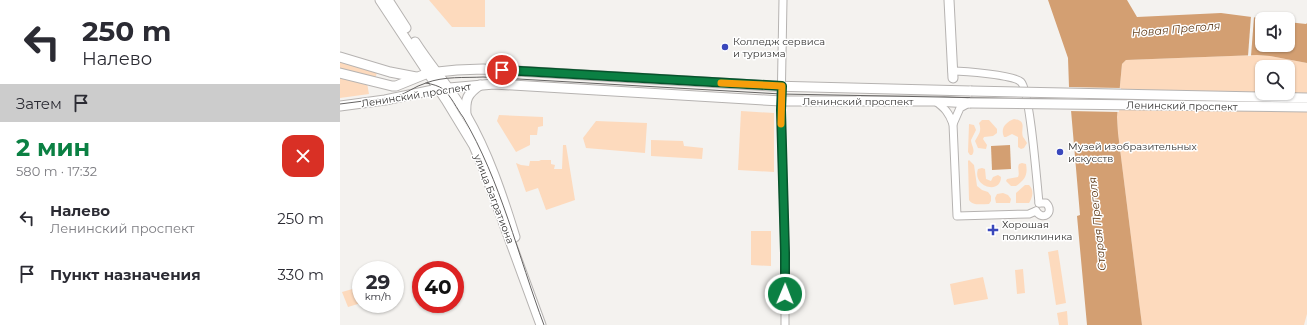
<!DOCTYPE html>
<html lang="ru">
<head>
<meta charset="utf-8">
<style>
	:root { --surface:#fff; --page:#f7f7f7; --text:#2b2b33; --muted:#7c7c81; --accent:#0b8043 }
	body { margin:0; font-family:Montserrat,sans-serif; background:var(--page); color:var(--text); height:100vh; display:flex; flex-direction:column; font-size:15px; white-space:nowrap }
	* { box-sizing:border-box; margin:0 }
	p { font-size:13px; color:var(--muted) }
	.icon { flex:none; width:22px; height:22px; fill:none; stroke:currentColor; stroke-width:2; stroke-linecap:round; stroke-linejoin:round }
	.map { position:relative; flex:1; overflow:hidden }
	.panel { display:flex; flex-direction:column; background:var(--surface); width:340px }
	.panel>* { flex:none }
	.guide { background:#fff; color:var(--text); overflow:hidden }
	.tools { position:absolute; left:915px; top:12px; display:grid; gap:8px }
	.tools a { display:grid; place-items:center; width:40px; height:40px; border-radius:8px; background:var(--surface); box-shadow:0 1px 3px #0004; font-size:20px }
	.speed { position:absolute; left:12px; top:261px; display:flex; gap:8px; font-size:20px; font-weight:700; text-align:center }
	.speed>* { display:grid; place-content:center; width:52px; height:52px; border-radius:50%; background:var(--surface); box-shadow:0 1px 3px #0004; line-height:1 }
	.speed small { font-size:10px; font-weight:400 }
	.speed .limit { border:6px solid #d22; background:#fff; color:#111 }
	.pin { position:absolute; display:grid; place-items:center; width:34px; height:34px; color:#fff; margin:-17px; border:2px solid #fff; border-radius:50%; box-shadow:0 1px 4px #0007 }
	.me { position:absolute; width:44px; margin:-22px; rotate:1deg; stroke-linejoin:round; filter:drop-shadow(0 0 3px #0008) }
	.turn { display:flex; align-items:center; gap:14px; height:84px; padding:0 16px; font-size:18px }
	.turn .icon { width:52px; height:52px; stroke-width:2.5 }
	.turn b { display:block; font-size:28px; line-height:34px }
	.then { display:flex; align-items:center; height:38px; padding:0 16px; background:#0003; gap:8px; font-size:15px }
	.round { display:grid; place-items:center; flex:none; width:42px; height:42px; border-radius:12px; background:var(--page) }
	.overview { display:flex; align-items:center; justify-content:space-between; height:68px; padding:0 16px }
	h1 { font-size:24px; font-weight:700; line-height:30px; color:var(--accent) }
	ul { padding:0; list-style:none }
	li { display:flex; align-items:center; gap:12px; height:56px; padding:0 16px }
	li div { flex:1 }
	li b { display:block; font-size:15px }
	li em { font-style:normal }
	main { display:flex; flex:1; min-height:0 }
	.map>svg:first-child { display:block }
	.green { fill:#fddabd; fill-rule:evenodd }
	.water { fill:#d39f72 }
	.pier { fill:#f4f2ef }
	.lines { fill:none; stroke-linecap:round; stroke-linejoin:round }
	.minor-casing { stroke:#b6b3b1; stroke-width:9 }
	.major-casing { stroke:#b6b3b1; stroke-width:11 }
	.minor { stroke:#fff; stroke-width:7 }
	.major { stroke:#fff; stroke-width:9 }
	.tram { stroke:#656362; stroke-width:1 }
	.major-bridge-casing { stroke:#b6b3b1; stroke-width:11; stroke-linecap:butt }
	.major-bridge { stroke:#fff; stroke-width:9 }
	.route-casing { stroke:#07532c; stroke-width:10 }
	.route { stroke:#0b8043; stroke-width:7 }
	.slow { stroke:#f59e0b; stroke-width:7 }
	.poi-dot { fill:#3a48bc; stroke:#fff; stroke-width:1.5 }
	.labels { text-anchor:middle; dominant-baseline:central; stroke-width:3; stroke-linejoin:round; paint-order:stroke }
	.poi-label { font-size:10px; fill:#343332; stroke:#fff; text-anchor:start }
	.street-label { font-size:10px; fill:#343332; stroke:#fff }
	.water-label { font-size:11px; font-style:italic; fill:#5f3b19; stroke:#fff }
</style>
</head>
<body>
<main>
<section class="panel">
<div class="guide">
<div class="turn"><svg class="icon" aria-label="left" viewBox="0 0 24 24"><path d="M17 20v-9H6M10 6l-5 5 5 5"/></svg><div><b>250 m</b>Налево</div></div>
<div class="then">Затем<svg class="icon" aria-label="arrive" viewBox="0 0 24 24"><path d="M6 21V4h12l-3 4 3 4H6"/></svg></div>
</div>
<div class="overview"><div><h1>2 мин</h1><p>580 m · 17:32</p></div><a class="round" style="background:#d93025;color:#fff"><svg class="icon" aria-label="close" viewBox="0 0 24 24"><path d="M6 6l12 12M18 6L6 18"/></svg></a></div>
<ul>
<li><svg class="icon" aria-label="left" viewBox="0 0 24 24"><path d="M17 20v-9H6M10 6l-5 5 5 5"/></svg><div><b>Налево</b><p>Ленинский проспект</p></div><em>250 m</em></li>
<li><svg class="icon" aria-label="arrive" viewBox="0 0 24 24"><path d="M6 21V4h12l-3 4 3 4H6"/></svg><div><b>Пункт назначения</b></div><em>330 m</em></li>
</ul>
</section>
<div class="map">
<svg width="967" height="325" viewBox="0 0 967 325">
	<rect width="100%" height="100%" fill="#f4f2ef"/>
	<g class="green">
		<polygon points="89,0 145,0 145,27 112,27"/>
		<path d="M 917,55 L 930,56 L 967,63 L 967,314 L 964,325 L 802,325 L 778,133 L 777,117 L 782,64 L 786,60 ZM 922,67 L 948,67 L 948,93 L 922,93 Z"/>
		<polygon points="0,62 37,72 35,80 0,70"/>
		<polygon points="0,75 27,83 29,94 0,98"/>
		<polygon points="401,111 434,113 434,172 398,170"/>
		<polygon points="159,115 203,117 203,126 198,127 197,135 190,135 190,145 176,152 157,121"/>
		<path d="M 674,119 C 688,121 680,129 683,137 C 684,138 687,143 687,143 L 684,148 L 681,149 L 678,147 L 678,137 L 672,134 L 666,137 L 664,137 C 660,128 666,122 674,119 Z"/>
		<path d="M 642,120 L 649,120 L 657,129 L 657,133 L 653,136 L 644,137 L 643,139 L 647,145 L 646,149 L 638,148 L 635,141 C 639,134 642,131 639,123 Z"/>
		<polygon points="256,121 307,123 305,153 246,148 243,138"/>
		<path d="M 629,124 L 634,125 L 636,130 L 631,140 C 631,145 636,150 632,155 L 630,155 L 628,152 Z"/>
		<polygon points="311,140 343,141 344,146 363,148 362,159 311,156"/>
		<polygon points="223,145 226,145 235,200 206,210 198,188 186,192 176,163 181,165 189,166 190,161 199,161 201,160 211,160 211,164 215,165 214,169 222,169"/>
		<path d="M 629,160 L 634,165 L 637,186 L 642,190 L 648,192 L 651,196 L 651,201 L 649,204 C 641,204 633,206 629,200 L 628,161 Z"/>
		<path d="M 682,163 L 686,164 C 688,175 685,180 676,186 L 671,186 L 666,181 L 667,179 L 678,177 C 680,173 677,168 679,164 Z"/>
		<path d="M 642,168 L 645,169 L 646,179 L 651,181 L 653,177 L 658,175 L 661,177 C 661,195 632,187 638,169 Z"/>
		<path d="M 685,185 L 689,185 C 694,190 693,197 689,203 L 676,203 L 676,193 Z"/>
		<polygon points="663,193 668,195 671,199 670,203 656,203 655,198 657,194"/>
		<polygon points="411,231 431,231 431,266 411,265"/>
		<polygon points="718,250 726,303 716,305 708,252"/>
		<polygon points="683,269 685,293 677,294 675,270"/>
		<polygon points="643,277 648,299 614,305 610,284"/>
		<polygon points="16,288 21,303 8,307 2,292"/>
		<polygon points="727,311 728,325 719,325 717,313"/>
	</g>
	<g class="water">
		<polygon points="708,0 787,0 797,17 881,13 927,19 922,19 922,45 948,45 948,22 966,24 967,23 967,63 930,56 917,55 786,60 782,64 777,117 778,133 802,325 747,325 737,216 740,215 729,87 728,58"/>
		<polygon points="670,145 671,169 652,170 651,146"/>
	</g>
	<g class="pier">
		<polygon points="911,16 914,17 911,56 908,56"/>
		<polygon points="727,87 781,88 779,112 729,111"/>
	</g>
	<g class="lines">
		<g class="minor-casing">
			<g id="minor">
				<polyline points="443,0 441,110 445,253 445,325"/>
				<path d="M 612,71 C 624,71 674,75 681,82 C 690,91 697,184 699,203"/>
				<path d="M 595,101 C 605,108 609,113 613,124 L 617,216 L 689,214 L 696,211"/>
				<polyline points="613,124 620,108 629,103"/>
				<path d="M 696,211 C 703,222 715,212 706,203 L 699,203"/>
			</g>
		</g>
		<g class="major-casing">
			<g id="major">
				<polyline points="40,0 106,100 134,146 145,172 201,325"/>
				<polyline points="48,0 66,28"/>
				<polyline points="609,0 613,78"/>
				<path d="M 75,42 C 91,67 111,89 126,115 C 148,153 162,195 175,237"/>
				<polyline points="0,57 50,72 76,77"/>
				<polyline points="0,73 52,86 56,86 88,73 117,70 143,69 431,86 631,91"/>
				<polyline points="0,106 45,100 98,89 154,84 441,101 595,101 630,103"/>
				<path d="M 126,115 C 125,99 127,94 140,85"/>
			</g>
		</g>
		<use href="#minor" class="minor"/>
		<use href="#major" class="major"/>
		<g class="tram">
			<path d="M 86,83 C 92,84 99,86 103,89 C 111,96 117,109 123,117 C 161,181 178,256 204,325"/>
			<path d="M 0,104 L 55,97 C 66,94 75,86 86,83 C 104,76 125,78 143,77 L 441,94 L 967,104"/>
		</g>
		<g class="major-bridge-casing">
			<g id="major-bridge">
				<polyline points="631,91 967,98"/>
				<polyline points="630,103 967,107"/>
			</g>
		</g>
		<use href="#major-bridge" class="major-bridge"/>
	</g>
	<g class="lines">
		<g class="route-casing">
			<polyline id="route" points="162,70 442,86 441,110 445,253 445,294"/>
		</g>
		<use href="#route" class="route"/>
		<polyline class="slow" points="381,83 442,86 441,124"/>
	</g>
	<g class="poi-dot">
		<circle cx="385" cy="47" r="4"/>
		<circle cx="720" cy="152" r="4"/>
		<path d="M651 224h4v4h4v4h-4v4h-4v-4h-4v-4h4z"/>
	</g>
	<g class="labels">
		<g class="poi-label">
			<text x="393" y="41">Колледж сервиса<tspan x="393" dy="12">и туризма</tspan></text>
			<text x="728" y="146">Музей изобразительных<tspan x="728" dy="12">искусств</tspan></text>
			<text x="662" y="224">Хорошая<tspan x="662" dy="12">поликлиника</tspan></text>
		</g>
		<g class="street-label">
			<text transform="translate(76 95) rotate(-9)">Ленинский проспект</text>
			<text x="518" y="101">Ленинский проспект</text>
			<text transform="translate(842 106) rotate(1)">Ленинский проспект</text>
			<text transform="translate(154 199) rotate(69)">улица Багратиона</text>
		</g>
		<g class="water-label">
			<text transform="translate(836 29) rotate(-5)">Новая Преголя</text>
			<text transform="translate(757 224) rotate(-96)">Старая Преголя</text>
		</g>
	</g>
</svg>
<div class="tools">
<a><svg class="icon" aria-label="sound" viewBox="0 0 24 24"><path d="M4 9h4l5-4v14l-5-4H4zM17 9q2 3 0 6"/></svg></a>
<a><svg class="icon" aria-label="search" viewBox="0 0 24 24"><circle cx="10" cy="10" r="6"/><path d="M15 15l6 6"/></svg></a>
</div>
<div class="speed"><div>29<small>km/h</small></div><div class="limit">40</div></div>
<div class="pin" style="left:162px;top:70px;background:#d93025"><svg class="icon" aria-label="arrive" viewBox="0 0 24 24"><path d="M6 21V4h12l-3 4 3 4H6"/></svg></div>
<svg class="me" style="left:445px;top:294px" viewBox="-20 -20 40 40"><circle r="17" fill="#0b8043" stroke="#fff" stroke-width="3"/><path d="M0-11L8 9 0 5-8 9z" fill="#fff"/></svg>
</div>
</main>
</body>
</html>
